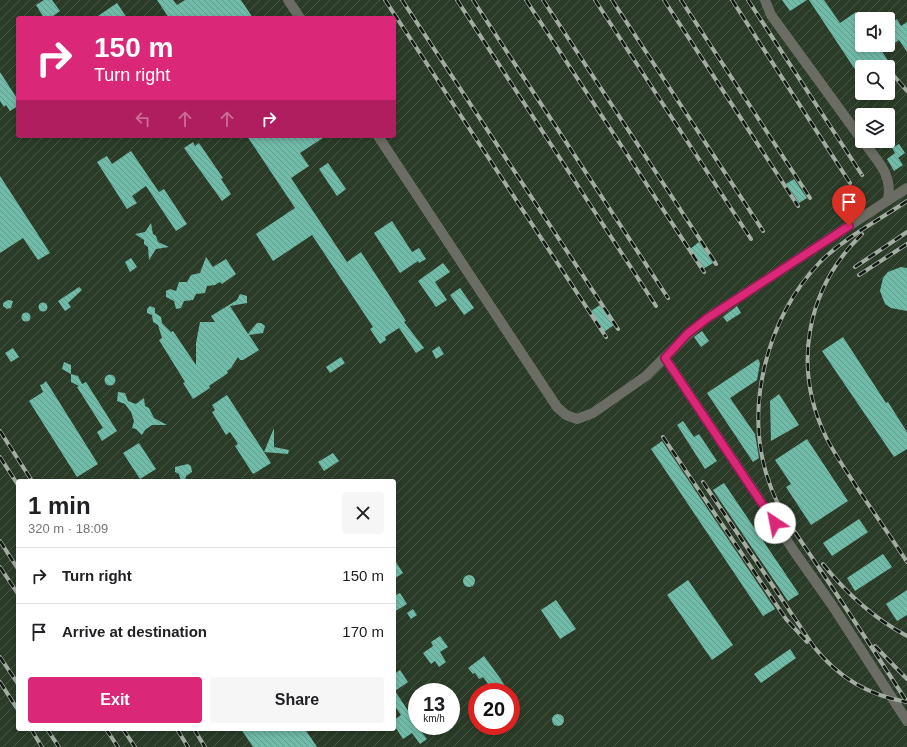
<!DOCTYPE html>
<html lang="en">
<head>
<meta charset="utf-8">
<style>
	:root { --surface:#fff; --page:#f6f6f6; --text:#202124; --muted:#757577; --line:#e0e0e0; --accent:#db2777 }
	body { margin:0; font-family:Helvetica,sans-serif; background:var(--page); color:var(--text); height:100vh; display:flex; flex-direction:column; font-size:15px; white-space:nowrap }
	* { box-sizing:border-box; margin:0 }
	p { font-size:13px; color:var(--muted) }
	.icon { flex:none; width:22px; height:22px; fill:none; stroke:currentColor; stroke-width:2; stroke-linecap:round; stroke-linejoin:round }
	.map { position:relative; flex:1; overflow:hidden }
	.panel { position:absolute; left:16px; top:479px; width:380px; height:252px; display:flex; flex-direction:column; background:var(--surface); border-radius:4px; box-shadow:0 2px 6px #0003 }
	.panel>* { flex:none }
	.banner { position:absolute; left:16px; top:16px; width:380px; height:122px; border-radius:4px; box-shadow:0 2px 6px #0003; background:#db2777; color:#fff; overflow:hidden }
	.tools { position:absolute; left:855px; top:12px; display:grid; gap:8px }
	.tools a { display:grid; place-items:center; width:40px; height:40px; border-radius:4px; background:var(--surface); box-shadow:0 2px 6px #0003; font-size:20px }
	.speed { position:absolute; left:408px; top:683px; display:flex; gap:8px; font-size:20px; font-weight:700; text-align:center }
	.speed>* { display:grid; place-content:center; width:52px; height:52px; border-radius:50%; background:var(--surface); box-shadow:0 2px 6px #0003; line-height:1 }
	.speed small { font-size:10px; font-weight:400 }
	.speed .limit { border:6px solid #d22; background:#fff; color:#111 }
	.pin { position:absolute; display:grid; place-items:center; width:34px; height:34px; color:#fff; margin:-41px -17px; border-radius:50% 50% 50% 0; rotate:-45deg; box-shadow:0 0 4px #0007 }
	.pin .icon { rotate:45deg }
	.me { position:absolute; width:44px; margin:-22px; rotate:326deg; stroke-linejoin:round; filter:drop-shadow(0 0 3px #0008) }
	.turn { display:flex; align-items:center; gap:14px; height:84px; padding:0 12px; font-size:18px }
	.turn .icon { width:52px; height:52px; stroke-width:2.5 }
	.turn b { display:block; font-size:28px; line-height:34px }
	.lanes { display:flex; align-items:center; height:38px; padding:0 12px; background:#0003; justify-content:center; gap:20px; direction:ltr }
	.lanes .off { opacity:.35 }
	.round { display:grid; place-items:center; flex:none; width:42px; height:42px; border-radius:4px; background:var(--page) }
	.overview { display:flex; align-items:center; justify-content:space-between; height:68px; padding:0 12px }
	h1 { font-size:24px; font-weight:600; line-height:30px }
	.primary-button { display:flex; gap:8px; margin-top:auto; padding:8px 12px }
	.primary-button a { flex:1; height:46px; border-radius:4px; background:var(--accent); color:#fff; font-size:16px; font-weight:600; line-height:46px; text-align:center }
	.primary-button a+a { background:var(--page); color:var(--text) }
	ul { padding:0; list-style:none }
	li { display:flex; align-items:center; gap:12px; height:56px; padding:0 12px; border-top:1px solid var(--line) }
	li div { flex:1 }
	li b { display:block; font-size:15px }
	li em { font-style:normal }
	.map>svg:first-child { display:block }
	.industrial { fill:url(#industrial-furrows); fill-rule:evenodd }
	.building { fill:url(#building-back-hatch) }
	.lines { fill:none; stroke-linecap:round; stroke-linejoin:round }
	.minor { stroke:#6b6c63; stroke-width:10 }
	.rail-casing { stroke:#a3ada2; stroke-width:4 }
	.rail { stroke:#111711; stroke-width:2.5; stroke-dasharray:8; stroke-linecap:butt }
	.route-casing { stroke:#8e194d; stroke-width:10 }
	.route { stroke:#db2777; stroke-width:7 }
</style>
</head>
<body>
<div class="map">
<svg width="907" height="747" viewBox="0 0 907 747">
	<defs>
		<pattern id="industrial-furrows" width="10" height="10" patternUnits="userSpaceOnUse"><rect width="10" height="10" fill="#2a3c28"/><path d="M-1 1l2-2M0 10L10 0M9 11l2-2" fill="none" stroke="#485746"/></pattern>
		<pattern id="building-back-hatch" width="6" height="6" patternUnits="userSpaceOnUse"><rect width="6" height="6" fill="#71bca9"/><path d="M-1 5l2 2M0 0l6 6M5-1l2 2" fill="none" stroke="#649d8e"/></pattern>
	</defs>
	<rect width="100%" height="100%" fill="#243123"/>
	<path class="industrial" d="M 0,0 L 907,0 L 907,747 L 0,747 ZM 18,18 L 394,18 L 394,136 L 18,136 ZM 862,19 L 888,19 L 888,45 L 862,45 ZM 862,67 L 888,67 L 888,93 L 862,93 ZM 862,115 L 888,115 L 888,141 L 862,141 ZM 18,481 L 394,481 L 394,729 L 18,729 ZM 417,692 L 451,692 L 451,726 L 417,726 ZM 477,692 L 511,692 L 511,726 L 477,726 Z"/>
	<g class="building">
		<polygon points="44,0 52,0 60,11 50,18 44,18 36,5"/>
		<polygon points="157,0 173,0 177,5 185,0 241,0 253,18 169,18"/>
		<polygon points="782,0 807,0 790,11"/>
		<polygon points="809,0 824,0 840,23 856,12 862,21 862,45 878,45 892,67 862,67 862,80"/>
		<polygon points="117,3 127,18 95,18"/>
		<polygon points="897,19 901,26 907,22 907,52 899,40 888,48 888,34 893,31 889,25"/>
		<polygon points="0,72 18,100 18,106 10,111 6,105 4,107 0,101"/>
		<polygon points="247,136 326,136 300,153 309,166 291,178 347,262 361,252 406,321 404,322 424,348 416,353 399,328 385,337 386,340 380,344 370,329 373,327 312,235 273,261 256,234 295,208"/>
		<polygon points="193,142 195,146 199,143 223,178 221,179 231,194 222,201 184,148"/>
		<polygon points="899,144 905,153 898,158 892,148"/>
		<polygon points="131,151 159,192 164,189 187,224 176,231 146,186 132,196 137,203 127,209 97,162 107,156 112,164"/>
		<polygon points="895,153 903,165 894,171 887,159"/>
		<polygon points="328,163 346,189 337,196 319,169"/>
		<polygon points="0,176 50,253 38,260 23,238 0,253"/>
		<polygon points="794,179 807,198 799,203 786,184"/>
		<polygon points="392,221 412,252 419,248 426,259 419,263 418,261 400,273 374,233"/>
		<polygon points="151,223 153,234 156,236 158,242 169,247 156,249 149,260 148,247 144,244 144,240 135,234 145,232"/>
		<polygon points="699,242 713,263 703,269 690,249"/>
		<polygon points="206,257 213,267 226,259 236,274 222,284 220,282 215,285 207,286 205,293 196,294 193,300 184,301 181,308 176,309 174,301 166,297 166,291 170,289 176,291 179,282 187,282 191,275 200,273"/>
		<polygon points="131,258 137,267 130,272 125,262"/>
		<polygon points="443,263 450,272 435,282 447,300 436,307 418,281"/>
		<polygon points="901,267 907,268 907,311 891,308 885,304 880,291 883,278 888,272"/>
		<polygon points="79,287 82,290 68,303 71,307 65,311 58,301"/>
		<polygon points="460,288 474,308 464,315 450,295"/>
		<polygon points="240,294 247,296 247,303 230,306 248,334 257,323 261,323 265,326 263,333 249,335 259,350 243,360 240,360 238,357 231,368 227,371 228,373 209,386 210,388 193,399 183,383 185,382 159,340 162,338 158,325 153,322 152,315 147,313 147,309 150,306 155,308 155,313 161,317 162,323 171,332 173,331 196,365 196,343 200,322 215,322 211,316 237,300"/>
		<polygon points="8,300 13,301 11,308 7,309 3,306 3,303"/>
		<circle cx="43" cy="307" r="4.5"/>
		<polygon points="600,305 614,325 604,332 591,311"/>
		<polygon points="737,306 741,313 727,322 723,317"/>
		<circle cx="26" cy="317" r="4.5"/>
		<polygon points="702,331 709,341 701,347 694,337"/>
		<polygon points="843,337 886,403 888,402 907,432 907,449 894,457 822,351"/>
		<polygon points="439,346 444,354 436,359 432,351"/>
		<polygon points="13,348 19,357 11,362 5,353"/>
		<polygon points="341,357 345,363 330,373 326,367"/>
		<polygon points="758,359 760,363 757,380 730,398 755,434 759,458 753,462 707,393"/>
		<polygon points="64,362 71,365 71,374 78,376 82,384 86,382 117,431 102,441 97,432 103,428 77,387 79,386 71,382 71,374 62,369"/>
		<circle cx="110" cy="380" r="5.5"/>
		<polygon points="46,381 98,464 77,477 29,401 43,392 40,385 43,384"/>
		<polygon points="118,392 125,393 128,401 136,404 144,398 145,406 149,408 154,418 167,425 152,425 145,430 142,435 136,429 132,428 134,421 131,412 125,404 117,401"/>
		<polygon points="779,394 799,425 771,441 770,401"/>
		<polygon points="227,395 264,452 274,428 274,447 289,450 288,454 264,452 271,463 253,474 235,446 238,444 230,432 226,435 212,412 215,410 212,405"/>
		<polygon points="683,421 694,437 699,434 717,461 705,469 677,425"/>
		<polygon points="807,439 848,501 811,525 786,487 791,484 775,460"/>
		<polygon points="662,441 775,609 763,616 651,449"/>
		<polygon points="139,443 156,469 140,479 123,453"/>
		<polygon points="333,453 339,461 324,471 318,462"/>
		<polygon points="188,464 191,466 192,472 186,476 185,481 181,481 179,474 175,472 175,467"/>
		<polygon points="724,483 799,594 788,601 713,490"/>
		<polygon points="859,519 868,532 832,556 823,543"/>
		<polygon points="883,554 892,567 855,591 847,578"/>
		<polygon points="394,559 403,573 394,579"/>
		<circle cx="469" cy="581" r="6"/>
		<polygon points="688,580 733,645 712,660 667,595"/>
		<polygon points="907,590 907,615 897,621 886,604"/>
		<polygon points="400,593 407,604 394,612 394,596"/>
		<polygon points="556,600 576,629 560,639 541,610"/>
		<polygon points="413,609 417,615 411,619 407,613"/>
		<polygon points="440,636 448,647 440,652 446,662 439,667 435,661 431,664 423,653 433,646 431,642"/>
		<polygon points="790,649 796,658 761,683 754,674"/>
		<polygon points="484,656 500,678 509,692 494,692 483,677 479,679 475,673 473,674 468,668"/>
		<polygon points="400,670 408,682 395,691 411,715 417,711 417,726 427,739 420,744 412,733 403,739 394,725 394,720 401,715 394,705 394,674"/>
		<circle cx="558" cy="720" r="6"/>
		<polygon points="241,729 305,729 317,747 253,747"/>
	</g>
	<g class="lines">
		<g class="minor">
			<polyline points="288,0 300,18"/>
			<polyline points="765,0 771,15 862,140"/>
			<polyline points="378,136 557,407 566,415 577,419 593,413 646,376 687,335 706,319 907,188"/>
			<path d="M 863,141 C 877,161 893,174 888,200"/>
			<polyline points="665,358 796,554 832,605 907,721"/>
		</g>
		<g class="rail-casing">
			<g id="rail">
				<polyline points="385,0 606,337"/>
				<polyline points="402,0 618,329"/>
				<polyline points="457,0 656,306"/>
				<polyline points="473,0 668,298"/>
				<polyline points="526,0 704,272"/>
				<polyline points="543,0 716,264"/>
				<polyline points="595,0 751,239"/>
				<polyline points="612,0 763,231"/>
				<polyline points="664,0 798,206"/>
				<polyline points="681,0 810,198"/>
				<polyline points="732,0 850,183"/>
				<polyline points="748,0 862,175"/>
				<polyline points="888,69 907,91"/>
				<path d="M 907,201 C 878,221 845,237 820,262 C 767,318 743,408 769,482 C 779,513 801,540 819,568 C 849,612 878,657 907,702"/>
				<path d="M 862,234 C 806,289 792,367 826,437 C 835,455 847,472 858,489 C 874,513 891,537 907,562"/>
				<polyline points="855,267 907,232"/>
				<polyline points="859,275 907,244"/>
				<polyline points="0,431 32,481"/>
				<polyline points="663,437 786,619 807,642"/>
				<polyline points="0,457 18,485"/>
				<path d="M 703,482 L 814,647 C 839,678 868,695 907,702"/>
				<polyline points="0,541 18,569"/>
				<path d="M 823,564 C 847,594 873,618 907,636"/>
				<polyline points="0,567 18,594"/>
				<polyline points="875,646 907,679"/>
				<polyline points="0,657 18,684"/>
				<polyline points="0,682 18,710"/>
				<polyline points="31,729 42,747"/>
				<polyline points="47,729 59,747"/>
				<polyline points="106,729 118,747"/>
				<polyline points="123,729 135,747"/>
				<polyline points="177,729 188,747"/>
				<polyline points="194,729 205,747"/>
			</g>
		</g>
		<use href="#rail" class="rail"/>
	</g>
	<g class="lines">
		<g class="route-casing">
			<polyline id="route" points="775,523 665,358 687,334 706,319 849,226"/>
		</g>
		<use href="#route" class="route"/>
	</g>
</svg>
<div class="tools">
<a><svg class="icon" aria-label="sound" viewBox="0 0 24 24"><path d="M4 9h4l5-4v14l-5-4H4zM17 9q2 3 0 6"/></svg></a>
<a><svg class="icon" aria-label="search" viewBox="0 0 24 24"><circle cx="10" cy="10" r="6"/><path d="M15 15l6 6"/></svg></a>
<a><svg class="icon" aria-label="layers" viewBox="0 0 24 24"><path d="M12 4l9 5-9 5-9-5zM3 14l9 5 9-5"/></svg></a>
</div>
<div class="speed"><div>13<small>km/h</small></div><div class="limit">20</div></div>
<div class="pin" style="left:849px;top:226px;background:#d93025"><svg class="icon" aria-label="arrive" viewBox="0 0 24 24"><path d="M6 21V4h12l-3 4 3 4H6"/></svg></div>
<svg class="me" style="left:775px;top:523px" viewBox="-20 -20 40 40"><circle r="19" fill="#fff"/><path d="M0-13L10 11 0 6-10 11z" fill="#db2777"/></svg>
<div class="banner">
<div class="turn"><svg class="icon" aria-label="right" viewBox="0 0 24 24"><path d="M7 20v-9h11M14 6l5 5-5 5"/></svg><div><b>150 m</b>Turn right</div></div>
<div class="lanes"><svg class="icon off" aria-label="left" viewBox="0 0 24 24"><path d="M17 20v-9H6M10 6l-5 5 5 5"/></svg><svg class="icon off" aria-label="ahead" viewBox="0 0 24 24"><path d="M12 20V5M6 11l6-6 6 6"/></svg><svg class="icon off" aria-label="ahead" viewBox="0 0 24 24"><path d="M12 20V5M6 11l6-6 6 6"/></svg><svg class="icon" aria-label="right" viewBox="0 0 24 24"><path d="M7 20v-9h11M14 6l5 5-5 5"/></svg></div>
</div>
<section class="panel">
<div class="overview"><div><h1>1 min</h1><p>320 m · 18:09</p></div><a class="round"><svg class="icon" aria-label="close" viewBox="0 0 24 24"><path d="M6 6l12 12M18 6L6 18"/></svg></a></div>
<ul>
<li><svg class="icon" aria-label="right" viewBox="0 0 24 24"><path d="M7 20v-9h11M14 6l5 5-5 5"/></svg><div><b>Turn right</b></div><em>150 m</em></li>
<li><svg class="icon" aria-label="arrive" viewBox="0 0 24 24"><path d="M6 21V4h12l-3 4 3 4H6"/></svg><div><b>Arrive at destination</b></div><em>170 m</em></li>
</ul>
<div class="primary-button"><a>Exit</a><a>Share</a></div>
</section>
</div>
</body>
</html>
